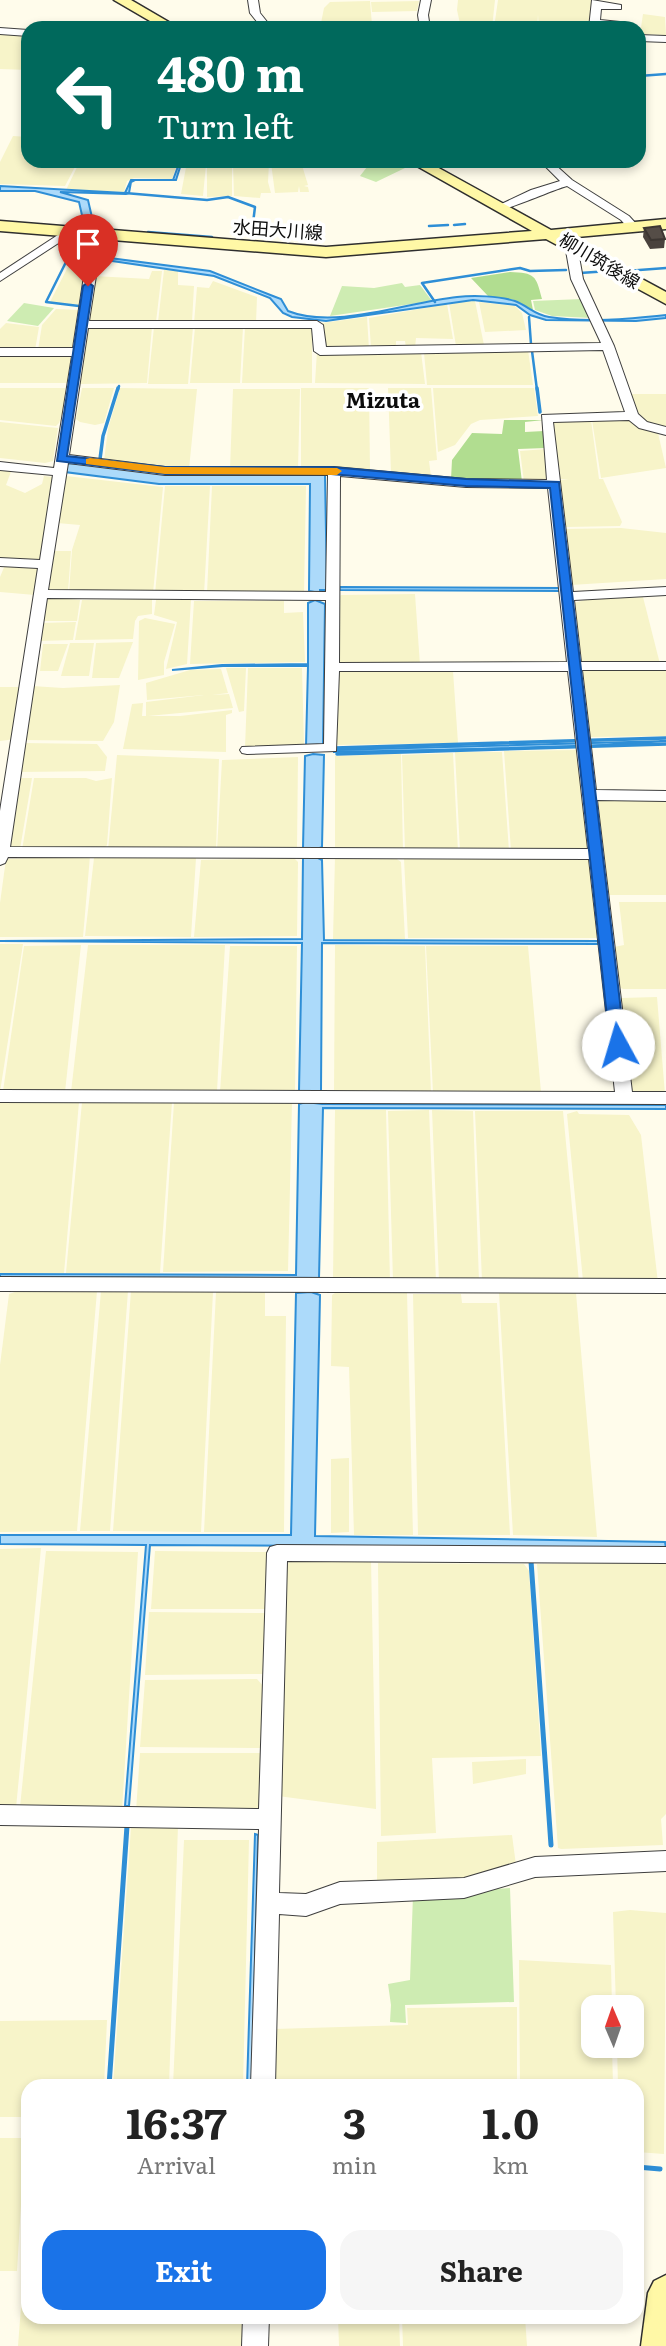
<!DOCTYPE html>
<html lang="en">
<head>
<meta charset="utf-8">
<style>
	:root { --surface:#fff; --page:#f6f6f6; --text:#222; --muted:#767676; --accent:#1a73e8 }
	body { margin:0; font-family:Literata,"Noto Sans JP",serif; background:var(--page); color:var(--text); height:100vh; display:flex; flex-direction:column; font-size:26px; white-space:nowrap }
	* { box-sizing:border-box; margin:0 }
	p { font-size:23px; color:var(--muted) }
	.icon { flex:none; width:38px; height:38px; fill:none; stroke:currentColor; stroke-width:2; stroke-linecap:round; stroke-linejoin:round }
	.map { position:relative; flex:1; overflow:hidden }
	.side { position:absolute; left:21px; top:2079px; width:623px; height:245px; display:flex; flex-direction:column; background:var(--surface); border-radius:21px; box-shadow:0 4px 10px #0003 }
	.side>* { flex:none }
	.hud { position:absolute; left:21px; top:21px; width:625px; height:147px; border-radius:21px; box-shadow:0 4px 10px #0003; background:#00695c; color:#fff; overflow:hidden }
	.needle { width:46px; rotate:358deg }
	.tools { position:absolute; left:581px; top:1995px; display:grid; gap:14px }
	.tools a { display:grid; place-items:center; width:63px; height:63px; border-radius:14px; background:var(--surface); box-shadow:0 4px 10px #0003; font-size:35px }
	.pin { position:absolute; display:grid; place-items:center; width:60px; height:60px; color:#fff; margin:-72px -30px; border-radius:50% 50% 50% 0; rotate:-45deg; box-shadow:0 0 7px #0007 }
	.pin .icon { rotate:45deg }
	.me { position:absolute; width:77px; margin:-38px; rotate:354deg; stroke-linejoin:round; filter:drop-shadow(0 0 5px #0008) }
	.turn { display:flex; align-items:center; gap:24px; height:147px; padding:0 21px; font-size:32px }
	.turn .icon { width:91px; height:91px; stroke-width:2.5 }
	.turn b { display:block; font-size:49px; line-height:60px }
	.eta { display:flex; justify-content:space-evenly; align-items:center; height:119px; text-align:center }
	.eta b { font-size:42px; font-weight:700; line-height:49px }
	.primary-button { display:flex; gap:14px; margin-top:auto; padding:14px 21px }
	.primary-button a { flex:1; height:80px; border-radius:21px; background:var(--accent); color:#fff; font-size:28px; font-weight:700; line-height:80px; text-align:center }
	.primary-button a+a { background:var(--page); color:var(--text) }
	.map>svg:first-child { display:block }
	.farmland { fill:#f7f4c9 }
	.green { fill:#ceecb2 }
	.forest { fill:#b1dd90 }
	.water { fill:#acdafa; stroke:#2e8ed6; stroke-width:2 }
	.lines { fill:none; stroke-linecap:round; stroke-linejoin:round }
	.stream-far2 { stroke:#2e8ed6; stroke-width:2.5 }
	.stream-far1 { stroke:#2e8ed6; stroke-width:3.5 }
	.stream { stroke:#2e8ed6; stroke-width:5 }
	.street-casing { stroke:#3f3f3f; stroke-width:2 }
	.secondary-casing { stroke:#2e2e2e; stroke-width:3 }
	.street { fill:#fff; fill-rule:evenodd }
	.secondary { fill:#fff8a6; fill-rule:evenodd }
	.wall { fill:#49423d }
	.building { fill:#554d47; stroke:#3c3632; stroke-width:2 }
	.route { fill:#1a73e8; stroke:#114b97; stroke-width:2 }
	.slow { fill:#f59e0b }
	.labels { text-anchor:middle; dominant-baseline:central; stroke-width:7; stroke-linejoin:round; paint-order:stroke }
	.far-street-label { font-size:18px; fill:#0c0c0c; stroke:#fff }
	.far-quarter-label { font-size:21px; font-weight:bold; fill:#0c0c0c; stroke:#fff }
</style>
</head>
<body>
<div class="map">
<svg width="666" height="2346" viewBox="0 0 666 2346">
	<rect width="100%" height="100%" fill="#fffceb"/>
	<g class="farmland">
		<polygon points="458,0 495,0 492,28 461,28 457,10"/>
		<polygon points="498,0 592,0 590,28 539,28 538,15 537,28 494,28"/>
		<polygon points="370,1 372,25 320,28 324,8 330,2"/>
		<polygon points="419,1 417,11 372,12 371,2"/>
		<polygon points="643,14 665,17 666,35 640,34"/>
		<polygon points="0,34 28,36 28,70 0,69"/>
		<polygon points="13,136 28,137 28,161 78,161 65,186 0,184 0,162"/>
		<polygon points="80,161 178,161 172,179 134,178 127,181 124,192 66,190"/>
		<polygon points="187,162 206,164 203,196 181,194"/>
		<polygon points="301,162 308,185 304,186 308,187 309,192 300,192 299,186 298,192 275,193 271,163"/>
		<polygon points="207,163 232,164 232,196 207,197"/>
		<polygon points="269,163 268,182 271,193 261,193 260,198 234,196 233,164"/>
		<polygon points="71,261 87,261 79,305 50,302"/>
		<polygon points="164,270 178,271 178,285 194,286 192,322 158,322"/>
		<polygon points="152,271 162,271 156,322 87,321 94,276 149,279"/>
		<polygon points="213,281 257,297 256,323 194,323 197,287 209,288"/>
		<polygon points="463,301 475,301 484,345 456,346 449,303"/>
		<polygon points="479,302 515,306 522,313 526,330 485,332"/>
		<polygon points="447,304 453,339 416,338 415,348 406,348 405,341 396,341 396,348 371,348 369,318"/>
		<polygon points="56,309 79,310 73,348 38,350 42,325"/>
		<polygon points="367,317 369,349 331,349 322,347 322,323"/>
		<polygon points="6,323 39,327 35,350 0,350 0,329"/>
		<polygon points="88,327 152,327 147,383 79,384"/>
		<polygon points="154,327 193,327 188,384 148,384"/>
		<polygon points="195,327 243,327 240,383 190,383"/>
		<polygon points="245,327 312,329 312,383 242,383"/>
		<polygon points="528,350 533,385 427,385 424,353"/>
		<polygon points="317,351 421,352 425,384 315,383"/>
		<polygon points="0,355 68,356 71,358 67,383 0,383"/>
		<polygon points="0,388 65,388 64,408 59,423 56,426 0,420"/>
		<polygon points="82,388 114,388 104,423 95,425 80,422 76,419"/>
		<polygon points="120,388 197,389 189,469 167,469 104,461 108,429"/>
		<polygon points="301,388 369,388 370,471 301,469"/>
		<polygon points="388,388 431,388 437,460 429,461 431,477 391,473"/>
		<polygon points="433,388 534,388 538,416 480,420 471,424 455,445 438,452"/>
		<polygon points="233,389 300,389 298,469 230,469"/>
		<polygon points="627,394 666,394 666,429 654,426 636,416"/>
		<polygon points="630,419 658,433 666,468 601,478 592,420"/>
		<polygon points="591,420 599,479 603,479 622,522 620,526 566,527 560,480 569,479 560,479 553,422"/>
		<polygon points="0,422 58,428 53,461 45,463 0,458"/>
		<polygon points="546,449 550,482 524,482 520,451"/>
		<polygon points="0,468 12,469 6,485 25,493 42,484 44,476 52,477 40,561 0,560"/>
		<polygon points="66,476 163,487 153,593 69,592 72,550 80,525 57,523"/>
		<polygon points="165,486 210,486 204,594 155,594"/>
		<polygon points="212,486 306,486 304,595 207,593"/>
		<polygon points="621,528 666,533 666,579 571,585 565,529"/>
		<polygon points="52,551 71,551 68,592 49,590"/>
		<polygon points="5,565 39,568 35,595 0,592 0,577"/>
		<polygon points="415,594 420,665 343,664 337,661 337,601 341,595"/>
		<polygon points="45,597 80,600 77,621 42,621"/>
		<polygon points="643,597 660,664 582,662 574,603 585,600"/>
		<polygon points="152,599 152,614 138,616 135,621 133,639 75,640 82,600"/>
		<polygon points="156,600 191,600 187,664 166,669 177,622 154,615"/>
		<polygon points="194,601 284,601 284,613 303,612 305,662 190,664"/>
		<polygon points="145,618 175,624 164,662 164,675 138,680 139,621"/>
		<polygon points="76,622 73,640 39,641 42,623"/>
		<polygon points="133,642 119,678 92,678 96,643"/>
		<polygon points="70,643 94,643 89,676 61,676"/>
		<polygon points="43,644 68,644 58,671 40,671"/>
		<polygon points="226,668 246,668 244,711 239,712"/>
		<polygon points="248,668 302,668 304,746 245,748"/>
		<polygon points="666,668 666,736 590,737 582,673 585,670"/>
		<polygon points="221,669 228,693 212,695 229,694 233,708 148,716 180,716 232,710 232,713 226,715 226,752 123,749 132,704 143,703 142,716 146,716 146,702 204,695 147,700 146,683 190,670"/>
		<polygon points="341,671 453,671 458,743 335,745 336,674"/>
		<polygon points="120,685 114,722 103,741 24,740 32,686 63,688"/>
		<polygon points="0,687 19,687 12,739 8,740 0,741"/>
		<polygon points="23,743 97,744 107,757 105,771 19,772"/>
		<polygon points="578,750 590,850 511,851 504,751"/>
		<polygon points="455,752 502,752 509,851 460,851"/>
		<polygon points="453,753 458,851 405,851 402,755"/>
		<polygon points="401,754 403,851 335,848 335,756"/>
		<polygon points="117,755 219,759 216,851 108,850"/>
		<polygon points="298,757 297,851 217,850 222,760"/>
		<polygon points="18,778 32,778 20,849 9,849"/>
		<polygon points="34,778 86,778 96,781 112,778 107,845 103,850 22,850"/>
		<polygon points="600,800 666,801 666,895 608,895 597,803"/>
		<polygon points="90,856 83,937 0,937 0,903 6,859"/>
		<polygon points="335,857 394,857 401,862 405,939 333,939"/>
		<polygon points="94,858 196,858 191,937 85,936"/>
		<polygon points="294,858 298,862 297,936 194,937 201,860"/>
		<polygon points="404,859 588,859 591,861 600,938 408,938"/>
		<polygon points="619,902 666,902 666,989 623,989 619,987 614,947 624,945"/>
		<polygon points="0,944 23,944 0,1092"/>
		<polygon points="81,945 65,1092 3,1091 24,946"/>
		<polygon points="88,945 225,945 217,1091 71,1092"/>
		<polygon points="335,945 425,946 431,1092 334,1092"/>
		<polygon points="230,946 297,946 295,1092 220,1092"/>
		<polygon points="426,946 528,946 541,1092 433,1093"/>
		<polygon points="657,997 665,1094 635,1094 631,1090 621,998"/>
		<polygon points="0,1102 79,1102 64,1273 0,1273"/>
		<polygon points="82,1102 172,1102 160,1273 66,1273"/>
		<polygon points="174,1102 292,1102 288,1271 163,1272"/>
		<polygon points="335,1110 386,1110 390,1281 333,1280"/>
		<polygon points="429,1110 436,1281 393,1281 388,1111"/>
		<polygon points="432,1110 473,1111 479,1281 439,1281"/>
		<polygon points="475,1111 563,1111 579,1282 482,1281"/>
		<polygon points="577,1111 579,1114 629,1115 641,1135 658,1283 583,1281 567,1114"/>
		<polygon points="97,1291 77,1531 0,1532 0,1365 9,1294 15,1292"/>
		<polygon points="101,1291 128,1291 110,1531 80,1531"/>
		<polygon points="131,1291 213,1292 201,1532 113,1531"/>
		<polygon points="338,1291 407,1292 413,1535 354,1535 349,1367 331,1366 332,1295"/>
		<polygon points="216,1292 265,1292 265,1316 286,1316 284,1532 204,1532"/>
		<polygon points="499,1293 576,1293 597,1537 513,1535"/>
		<polygon points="413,1294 461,1294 462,1303 497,1303 510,1535 418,1535"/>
		<polygon points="349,1458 349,1532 331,1533 331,1459"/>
		<polygon points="41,1548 16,1808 0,1808 0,1549"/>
		<polygon points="46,1551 138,1552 122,1810 20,1807"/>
		<polygon points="155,1551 268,1552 267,1609 151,1609"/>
		<polygon points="371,1560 376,1809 278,1796 284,1569 290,1561"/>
		<polygon points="378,1563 524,1564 529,1571 541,1756 432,1758 436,1833 381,1836"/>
		<polygon points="666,1563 666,1814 661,1819 663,1845 561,1849 558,1848 537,1564"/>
		<polygon points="149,1612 266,1613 265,1674 145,1675"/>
		<polygon points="257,1679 264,1687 260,1748 140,1747 145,1680"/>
		<polygon points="140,1753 263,1753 262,1804 256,1814 136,1811"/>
		<polygon points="526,1759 526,1774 473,1784 472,1762"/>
		<polygon points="178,1826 169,2086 113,2086 131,1827"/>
		<polygon points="512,1835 516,1865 482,1876 444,1882 377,1881 377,1842"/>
		<polygon points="184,1840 249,1840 243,2086 173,2086"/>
		<polygon points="630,1910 666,1913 664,2154 637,2152 637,2086 618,2086 617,2046 632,2046 632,2007 616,2007 613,1912"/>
		<polygon points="519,1960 611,1965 612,2007 593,2007 593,2046 612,2046 613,2086 520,2086"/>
		<polygon points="517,2007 517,2086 273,2086 274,2029 408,2025 407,2008"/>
		<polygon points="107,2020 104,2086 28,2086 28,2117 0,2117 0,2021"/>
		<polygon points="0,2138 25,2138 17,2271 0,2271"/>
		<polygon points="28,2216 28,2317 248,2317 247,2346 18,2346"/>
		<polygon points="338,2317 399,2317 400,2346 339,2346"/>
		<polygon points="402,2317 525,2317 527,2346 403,2346"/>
	</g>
	<g class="green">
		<polygon points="354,161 404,161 406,162 402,165 405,168 376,182 360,176 367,167"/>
		<polygon points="402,283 405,287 420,285 432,301 330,316 342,286 374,288"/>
		<polygon points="582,299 591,318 552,316 535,310 533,301"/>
		<polygon points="24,303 54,308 38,326 7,321"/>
		<polygon points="510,1888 514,2002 405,2005 406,2023 390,2022 391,2005 388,1984 410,1980 413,1895"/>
	</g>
	<g class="forest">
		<path d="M 510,272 C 535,273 536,275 542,299 L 531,300 L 533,310 L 515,300 L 488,296 L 471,278 Z"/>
		<polygon points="504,420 544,420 525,422 525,432 544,431 546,448 518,449 522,482 451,479 452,460 472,433 502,434"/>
	</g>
	<g class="water">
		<path d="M 180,161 L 182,161 L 176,180 L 135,180 L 131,182 L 129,193 L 126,194 L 60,192 L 88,200 L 94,226 L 102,236 L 99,250 L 102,257 L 210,271 L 273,296 L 281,299 L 288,311 C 336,330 407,302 457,297 C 474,295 499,296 515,301 C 528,306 535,315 549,317 C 587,323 628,319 666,315 L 666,318 L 636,321 L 546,320 L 530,315 L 516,305 L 473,300 L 326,321 L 292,317 L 283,313 L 270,298 L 214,276 L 92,258 L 88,253 L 94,236 L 84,224 L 79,202 L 35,191 L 0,191 L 0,186 L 125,193 L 131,180 L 173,180 Z"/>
		<polygon points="70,463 325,475 327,590 320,590 320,593 309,591 310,484 159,484 65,472 65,465"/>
		<polygon points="339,587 561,588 561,591 340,590"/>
		<polygon points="315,600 325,604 323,745 306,746 308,666 223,666 172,670 222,665 308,664 308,603"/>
		<polygon points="666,741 577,747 334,752 334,750"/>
		<polygon points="313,754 324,755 322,847 315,850 303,848 305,756"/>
		<polygon points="316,857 322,860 324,940 598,941 598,944 322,943 321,1091 299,1091 302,943 0,941 302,939 303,858"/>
		<polygon points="306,1102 322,1104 666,1105 666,1109 323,1108 319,1278 0,1277 0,1274 296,1275 299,1104"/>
		<polygon points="311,1292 320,1295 315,1536 665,1542 666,1548 150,1545 129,1806 125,1806 146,1545 0,1544 0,1535 291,1535 296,1293"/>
		<polygon points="255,1834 258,1835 252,2086 247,2086"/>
	</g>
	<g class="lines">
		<g class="stream-far2">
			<polyline points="639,76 666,74"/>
			<polyline points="125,193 207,200 228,197 255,207 253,223"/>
			<polyline points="454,225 465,224"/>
			<polyline points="429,226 448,225"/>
			<polyline points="148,232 212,237"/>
			<polyline points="626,271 666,268"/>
			<polyline points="580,273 609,271"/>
			<polyline points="435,302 422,283 520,268 530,271 566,270"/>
			<polyline points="79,306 46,302 68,258 85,258"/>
			<polyline points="529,317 531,344"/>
			<polyline points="532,351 537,390"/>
			<polyline points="118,390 119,386"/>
		</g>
		<g class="stream-far1">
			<polyline points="537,388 540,412"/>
			<polyline points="100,459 103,436 118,388"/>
			<polyline points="335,748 666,738"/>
			<polyline points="337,754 666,744"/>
		</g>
		<g class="stream">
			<polyline points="531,1561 551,1845"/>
			<polyline points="109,2086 127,1826"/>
			<polyline points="637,2167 660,2169"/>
		</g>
		<g class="street-casing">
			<g id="street">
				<polygon points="248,0 258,0 260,13 272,28 262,28 250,13"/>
				<polygon points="421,0 431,0 428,15 430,28 420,28 418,15"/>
				<polygon points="592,0 621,5 621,9 601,9 600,20 620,22 620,26 589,28"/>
				<polygon points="0,28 28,30 28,36 0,34"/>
				<polygon points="639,35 666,36 666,42 639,41"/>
				<polygon points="432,161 447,161 434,167 426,167 426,163"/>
				<path d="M 511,161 L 551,161 L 572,180 L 629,216 L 639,227 L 629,229 L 621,220 L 567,186 C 552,190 506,211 497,210 L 497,206 L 531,190 L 560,181 L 544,165 L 508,166 L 507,164 Z"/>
				<polygon points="67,229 77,231 0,281 0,273"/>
				<path d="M 92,233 L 98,236 L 92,253 L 98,263 L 89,321 L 317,321 L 323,325 L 326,347 L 601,343 L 571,279 L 565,245 L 571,242 L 577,245 L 583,279 L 614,346 L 638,414 L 647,422 L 666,427 L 666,435 L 639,428 L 629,420 L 553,422 L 573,592 L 666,587 L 666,595 L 574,600 L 581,662 L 666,662 L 666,670 L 582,670 L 596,790 L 666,791 L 666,801 L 597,800 L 632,1092 L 666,1092 L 666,1104 L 0,1102 L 0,1090 L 615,1092 L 589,859 L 8,857 L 5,863 L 0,865 L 0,811 L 38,568 L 0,566 L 0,558 L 40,560 L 53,475 L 0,470 L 0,462 L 54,468 L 72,356 L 0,356 L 0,348 L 73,348 L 86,263 L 80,253 L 86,236 ZM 88,328 L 312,328 L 314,351 L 320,355 L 603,350 L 625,412 L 542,415 L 547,480 L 466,479 L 334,467 L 165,467 L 69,455 ZM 68,463 L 165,475 L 328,475 L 326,592 L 48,590 ZM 340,476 L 466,487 L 548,488 L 567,662 L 339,663 ZM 47,598 L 326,600 L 324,744 L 242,747 L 240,750 L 242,753 L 247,754 L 336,751 L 339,671 L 568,671 L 588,849 L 10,847 Z"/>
				<polygon points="0,1277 666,1279 666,1293 0,1291"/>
				<polygon points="277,1545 666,1547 666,1563 287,1561 279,1893 306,1894 340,1882 464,1878 535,1857 666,1851 666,1871 535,1877 464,1898 340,1904 306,1916 279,1914 275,2086 251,2086 259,1829 0,1825 0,1805 259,1809 267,1553 270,1547"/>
				<polygon points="243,2317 269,2317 268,2346 242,2346"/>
			</g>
		</g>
		<g class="secondary-casing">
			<g id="secondary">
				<polygon points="114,0 131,0 179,28 162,28"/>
				<polygon points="408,161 426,161 551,230 666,219 666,229 566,238 666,292 666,304 546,239 326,257 0,231 0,221 326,247 532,231"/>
				<polygon points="666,2275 666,2346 641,2346 648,2293 654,2281"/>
			</g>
		</g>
		<use href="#street" class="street"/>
		<use href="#secondary" class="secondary"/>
	</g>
	<polygon class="wall" points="644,228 665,239 664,248 650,249 643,237"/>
	<polygon class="building" points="660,226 665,239 651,240 644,228"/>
	<polygon class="route" points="88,282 93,286 67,456 165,467 331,467 466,479 559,482 625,1045 623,1049 612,1049 610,1045 550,488 466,486 331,474 165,474 57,461 83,286"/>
	<polygon class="slow" points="90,458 165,467 337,468 342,471 337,475 165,474 86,464 86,459"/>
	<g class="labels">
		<g class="far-street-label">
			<text transform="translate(278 229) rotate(4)">水田大川線</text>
			<text transform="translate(600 260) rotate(31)">柳川筑後線</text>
		</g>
		<g class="far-quarter-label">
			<text x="383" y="398">Mizuta</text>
		</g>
	</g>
</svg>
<div class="tools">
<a><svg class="needle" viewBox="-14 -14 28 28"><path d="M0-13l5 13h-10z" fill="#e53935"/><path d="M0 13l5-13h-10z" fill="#767676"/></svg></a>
</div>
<div class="pin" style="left:88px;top:286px;background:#d93025"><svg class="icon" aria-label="arrive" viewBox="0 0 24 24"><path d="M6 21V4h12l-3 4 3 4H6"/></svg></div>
<svg class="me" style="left:618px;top:1045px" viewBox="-20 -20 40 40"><circle r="19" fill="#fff"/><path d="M0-13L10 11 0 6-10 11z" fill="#1a73e8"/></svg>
<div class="hud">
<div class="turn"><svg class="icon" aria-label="left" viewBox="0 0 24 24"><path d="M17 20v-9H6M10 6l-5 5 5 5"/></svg><div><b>480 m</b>Turn left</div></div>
</div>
<section class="side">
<div class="eta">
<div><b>16:37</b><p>Arrival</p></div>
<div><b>3</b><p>min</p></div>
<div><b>1.0</b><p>km</p></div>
</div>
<div class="primary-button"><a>Exit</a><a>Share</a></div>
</section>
</div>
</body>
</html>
